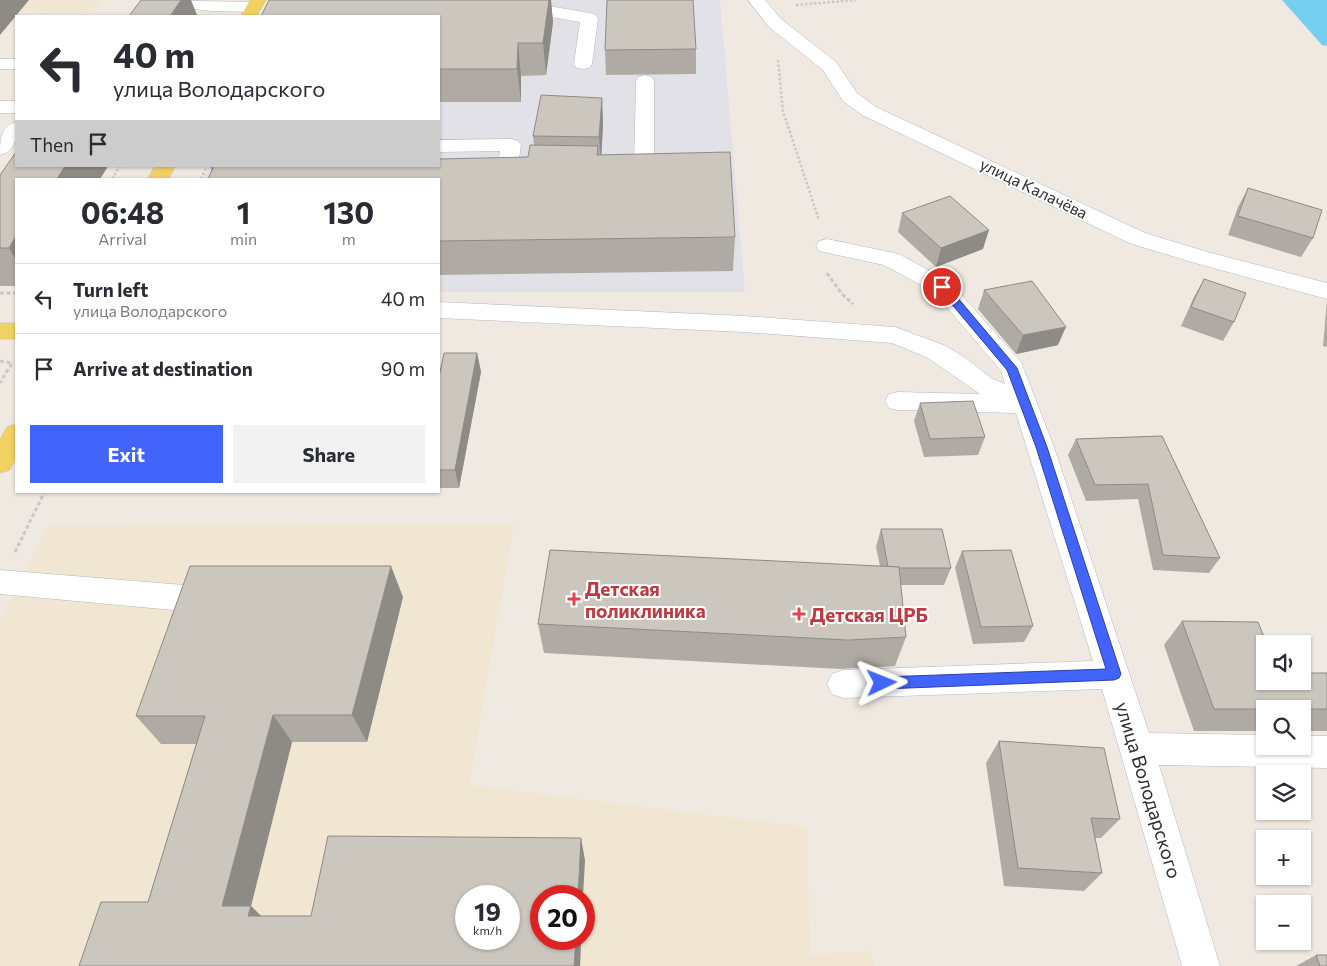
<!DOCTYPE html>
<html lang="en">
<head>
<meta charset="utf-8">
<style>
	:root { --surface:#fff; --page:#f2f2f3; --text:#2b2b33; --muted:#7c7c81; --line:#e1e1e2; --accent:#4264fb }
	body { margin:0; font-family:Commissioner,sans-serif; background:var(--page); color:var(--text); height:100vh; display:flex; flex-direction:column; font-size:19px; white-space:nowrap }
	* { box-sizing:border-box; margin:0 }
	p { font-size:16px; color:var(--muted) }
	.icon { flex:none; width:28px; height:28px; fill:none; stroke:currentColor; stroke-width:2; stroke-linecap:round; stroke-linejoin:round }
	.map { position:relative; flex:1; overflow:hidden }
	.details { position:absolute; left:15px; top:178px; width:425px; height:315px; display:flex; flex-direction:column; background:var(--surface); border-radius:0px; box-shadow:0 1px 4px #0004 }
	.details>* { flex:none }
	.hud { position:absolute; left:15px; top:15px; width:425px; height:152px; border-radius:0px; box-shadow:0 1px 4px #0004; background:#fff; color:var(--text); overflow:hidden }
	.tools { position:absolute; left:1256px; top:635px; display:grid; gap:10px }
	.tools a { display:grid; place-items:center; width:55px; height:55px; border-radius:0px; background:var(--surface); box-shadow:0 1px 4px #0004; font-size:25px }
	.speed { position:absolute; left:455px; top:885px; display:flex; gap:10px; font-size:25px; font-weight:700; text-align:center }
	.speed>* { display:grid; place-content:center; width:65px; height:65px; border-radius:50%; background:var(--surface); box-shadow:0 1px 4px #0004; line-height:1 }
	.speed small { font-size:12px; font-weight:400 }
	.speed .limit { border:8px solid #d22; background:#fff; color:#111 }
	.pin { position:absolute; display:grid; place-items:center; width:42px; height:42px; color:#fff; margin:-21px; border:2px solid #fff; border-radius:50%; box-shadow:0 1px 5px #0007 }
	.me { position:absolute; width:55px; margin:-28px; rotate:88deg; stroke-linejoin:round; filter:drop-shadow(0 0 4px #0008) }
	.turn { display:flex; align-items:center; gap:18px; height:105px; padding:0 15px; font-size:22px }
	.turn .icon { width:65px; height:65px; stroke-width:2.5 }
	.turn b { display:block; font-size:35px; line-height:42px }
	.then { display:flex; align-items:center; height:48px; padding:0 15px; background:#0003; gap:10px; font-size:19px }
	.eta { display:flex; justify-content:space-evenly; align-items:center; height:85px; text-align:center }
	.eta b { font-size:30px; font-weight:700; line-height:35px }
	.cta { display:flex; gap:10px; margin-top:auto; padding:10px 15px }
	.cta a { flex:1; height:58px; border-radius:0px; background:var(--accent); color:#fff; font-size:20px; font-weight:700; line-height:58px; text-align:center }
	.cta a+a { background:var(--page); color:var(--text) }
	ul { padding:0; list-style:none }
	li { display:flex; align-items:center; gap:15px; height:70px; padding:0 15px; border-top:1px solid var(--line) }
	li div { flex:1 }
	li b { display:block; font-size:19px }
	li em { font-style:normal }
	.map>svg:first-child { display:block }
	.industrial { fill:#e3e1e8 }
	.education { fill:#f0e6d1; fill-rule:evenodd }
	.water { fill:#75cff0 }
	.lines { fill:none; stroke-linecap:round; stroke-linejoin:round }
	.minor-casing { stroke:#b4b7c1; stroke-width:1 }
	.major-casing { stroke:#c9c9c9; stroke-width:1 }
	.path-far1 { stroke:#c9c9c9; stroke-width:2.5; stroke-dasharray:2.5 2; stroke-linecap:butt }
	.path { stroke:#c9c9c9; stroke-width:3; stroke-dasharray:4 2.5; stroke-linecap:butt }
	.minor { fill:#fff; fill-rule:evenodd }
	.major { fill:#f2d163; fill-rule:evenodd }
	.wall { fill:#afaba4 }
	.shaded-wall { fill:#8e8b86 }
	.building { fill:#cbc7bf; stroke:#8e8b86; fill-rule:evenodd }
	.route { fill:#4264fb; stroke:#2b41a3 }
	.health-dot { fill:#e0444e; stroke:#fff; stroke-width:2 }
	.labels { text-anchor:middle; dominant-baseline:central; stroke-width:4; stroke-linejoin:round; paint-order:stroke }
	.far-street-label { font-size:16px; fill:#2e2e2e; stroke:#fff }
	.health-label { font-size:19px; font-weight:bold; fill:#be3a42; stroke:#fff; text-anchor:start }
	.street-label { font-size:19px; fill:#2e2e2e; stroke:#fff }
</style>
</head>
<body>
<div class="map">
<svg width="1327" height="966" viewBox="0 0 1327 966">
	<rect width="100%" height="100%" fill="#efe9e1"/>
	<polygon class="industrial" points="288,0 720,0 745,292 439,292 439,179 203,179 209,166 439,166 439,16"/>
	<g class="education">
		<polygon points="0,0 102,0 92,12 0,11"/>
		<path d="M 514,523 L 469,785 L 807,827 L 810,955 L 871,951 L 874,966 L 0,966 L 0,620 L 48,526 ZM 466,896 L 509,896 L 509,939 L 466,939 ZM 541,896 L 584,896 L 584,939 L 541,939 Z"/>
	</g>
	<polygon class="water" points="1282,0 1327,0 1327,46 1322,45"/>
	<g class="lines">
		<g class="minor-casing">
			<g id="minor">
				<polygon points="147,0 254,2 260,3 262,7 260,11 254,12 212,11 155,5 149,4"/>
				<polygon points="476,0 514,0 595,14 598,18 592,64 589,68 583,69 577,68 574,64 580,22 484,5 478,4"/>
				<polygon points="748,0 765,0 781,19 836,62 857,93 876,107 1145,233 1211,253 1327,283 1327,299 1195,263 1129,243 862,115 843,101 823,70 769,27"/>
				<rect x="0" y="59" width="16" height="10"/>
				<path d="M 645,75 L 652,77 L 654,81 L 654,172 L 651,176 C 640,179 628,179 617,176 L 614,172 L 617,168 L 634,166 L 636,81 L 638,77 Z"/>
				<rect x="0" y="101" width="16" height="12"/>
				<path d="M 16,122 C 17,136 16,151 0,155 C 0,141 0,126 16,122 Z"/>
				<polygon points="511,139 518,141 521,145 518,165 535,168 538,172 535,176 528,178 500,175 497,171 500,151 439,152 439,140"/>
				<polygon points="827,239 899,254 950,282 1021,362 1054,447 1149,733 1265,735 1265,746 1302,746 1302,736 1327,736 1327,768 1159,765 1220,966 1182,966 1102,689 843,698 832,694 827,684 832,674 843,670 1093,661 1016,413 898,410 889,408 885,401 889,394 898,392 980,394 928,358 892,343 744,332 439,318 439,302 744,316 895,327 946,346 967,359 991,378 1005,384 1001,371 934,292 884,265 819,251 816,246 819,241"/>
				<polygon points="0,570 184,585 195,589 199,598 195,607 184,611 0,594"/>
			</g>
		</g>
		<g class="major-casing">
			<g id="major">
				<polygon points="250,0 266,0 257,16 241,16"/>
				<polygon points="155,166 175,166 169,179 148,179"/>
				<rect x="0" y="323" width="16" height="16"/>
				<polygon points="16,424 16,458 10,470 0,473 0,439 7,427"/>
			</g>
		</g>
		<g class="path-far1">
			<polyline points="796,5 856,0"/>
			<polyline points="778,60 783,111 819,220"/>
			<polyline points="112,179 120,166"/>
			<polyline points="201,179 207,166"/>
		</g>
		<g class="path">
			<polyline points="827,273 842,294 853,304"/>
			<polyline points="0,293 16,293"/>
			<polyline points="0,361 12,363 0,383"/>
			<polyline points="15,552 45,491"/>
		</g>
		<use href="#minor" class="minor"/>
		<use href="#major" class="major"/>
	</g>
	<g class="wall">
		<polygon points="269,0 551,0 553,22 546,75 521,76 521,102 439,102 439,16"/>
		<polygon points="696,49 696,74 606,75 605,50"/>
		<polygon points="602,98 603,124 601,155 735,237 733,271 439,275 439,179 212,172 210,166 439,166 528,157 534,145 533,136"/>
		<polygon points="16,166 108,166 100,179 16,179 16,286 0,286 0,175"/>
		<polygon points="1248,188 1313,238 1301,257 1228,235 1238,207"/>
		<polygon points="902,213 983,249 936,267 898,232"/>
		<polygon points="1204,279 1234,322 1223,341 1181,326 1194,297"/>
		<polygon points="984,290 1058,345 1016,354 978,309"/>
		<polygon points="1327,301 1327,347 1323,346"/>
		<polygon points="477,353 481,372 459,488 439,488 439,377"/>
		<polygon points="920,403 985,437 978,455 924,457 914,421"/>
		<polygon points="1162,436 1220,558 1209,573 1153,570 1138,499 1086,501 1068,455 1076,439"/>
		<polygon points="881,529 951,568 944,585 901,585 906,637 895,666 840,669 544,653 538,624 880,566 876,547"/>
		<polygon points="962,551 1033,626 1024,642 973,644 955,568"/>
		<polygon points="403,597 367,742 292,742 251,906 261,916 311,916 581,838 585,861 541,939 581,939 580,966 148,902 196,744 161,744 136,716"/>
		<polygon points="1182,621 1265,681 1327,673 1327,731 1302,731 1302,709 1265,709 1265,731 1194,731 1164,645"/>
		<polygon points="999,741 1120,819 1101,838 1095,838 1102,873 1084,891 1004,886 986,763"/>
		<polygon points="1316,955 1327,966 1296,966"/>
	</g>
	<g class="shaded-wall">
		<polygon points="0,0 29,0 0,35"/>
		<polygon points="181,0 191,0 197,15 196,16 170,16"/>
		<polygon points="549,0 551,0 553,22 546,75 543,43"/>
		<polygon points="518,43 521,76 521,102 517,69"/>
		<polygon points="602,98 603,124 601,164 599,137"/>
		<polygon points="65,166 108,166 100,179 57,179"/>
		<polygon points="989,230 983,249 936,267 941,248"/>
		<polygon points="16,236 16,260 9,248"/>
		<polygon points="1066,327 1058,345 1016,354 1023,335"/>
		<polygon points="477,353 481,372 459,488 455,470"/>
		<polygon points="391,566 403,597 367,742 352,715"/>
		<polygon points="273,715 292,742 249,914 251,906 272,927 222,906"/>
		<polygon points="581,838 585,861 583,896 578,896"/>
		<polygon points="576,939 581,939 580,966 574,966"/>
	</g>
	<g class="building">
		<polygon points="141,0 181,0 170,16 129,16"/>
		<polygon points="269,0 549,0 543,43 518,43 517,69 439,69 439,16 261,16"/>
		<polygon points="607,0 693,0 696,49 605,50"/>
		<polygon points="541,95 602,98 599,137 533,136"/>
		<polygon points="530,145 598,146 597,155 730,152 735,237 439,241 439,179 208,179 214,166 439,166 439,159 528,157"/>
		<polygon points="16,152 16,166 65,166 57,179 16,179 16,236 9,248 0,248 0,175"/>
		<polygon points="1248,188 1322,210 1313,238 1238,216"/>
		<polygon points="950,196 989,230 941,248 902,213"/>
		<polygon points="1204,279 1246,293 1234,322 1191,307"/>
		<polygon points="1032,281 1066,327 1023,335 984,290"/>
		<polygon points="444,353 477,353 455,470 439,470 439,377"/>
		<polygon points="973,401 985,437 930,439 920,403"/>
		<polygon points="1162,436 1220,558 1163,555 1148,484 1095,485 1076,439"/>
		<polygon points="881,529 942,529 951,568 900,568 899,567 888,567"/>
		<polygon points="550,550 899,567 906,637 848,640 538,624"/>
		<polygon points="1011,550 1033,626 981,627 962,551"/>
		<path d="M 190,566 L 391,566 L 352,715 L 273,715 L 222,906 L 251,906 L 248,916 L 311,916 L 328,836 L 581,838 L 578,896 L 541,896 L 541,939 L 576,939 L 574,966 L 79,966 L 101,902 L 148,902 L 205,716 L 136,716 ZM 466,896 L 509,896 L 509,939 L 466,939 Z"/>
		<polygon points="1182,621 1258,622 1267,644 1265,644 1265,681 1302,681 1302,673 1327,673 1327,709 1214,709"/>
		<polygon points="999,741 1104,748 1120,819 1091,818 1102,873 1018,868"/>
		<polygon points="1316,955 1327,955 1327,966 1320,966"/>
	</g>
	<polygon class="route" points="942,283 946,284 1017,368 1047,447 1121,674 1119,678 1114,680 882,689 877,687 876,683 877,679 882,677 1106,669 1036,447 1007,370 939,289 937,287"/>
	<g class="health-dot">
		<path d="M571.5 591.5h5v5h5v5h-5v5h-5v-5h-5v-5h5z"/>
		<path d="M796.5 606.5h5v5h5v5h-5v5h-5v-5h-5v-5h5z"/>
	</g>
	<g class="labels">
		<g class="far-street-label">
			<text transform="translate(1034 188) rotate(26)">улица Калачёва</text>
		</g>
		<g class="health-label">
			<text x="585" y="588">Детская<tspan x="585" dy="22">поликлиника</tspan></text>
			<text x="810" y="614">Детская ЦРБ</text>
		</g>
		<g class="street-label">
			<text transform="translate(1149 790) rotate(73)">улица Володарского</text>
		</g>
	</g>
</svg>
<div class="tools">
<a><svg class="icon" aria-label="sound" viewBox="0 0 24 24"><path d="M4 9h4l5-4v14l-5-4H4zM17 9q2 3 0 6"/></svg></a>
<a><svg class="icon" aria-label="search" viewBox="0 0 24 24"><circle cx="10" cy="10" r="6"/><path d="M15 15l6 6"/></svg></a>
<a><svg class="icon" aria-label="layers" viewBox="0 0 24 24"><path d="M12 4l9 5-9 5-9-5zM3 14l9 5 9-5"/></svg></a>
<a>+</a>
<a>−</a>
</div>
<div class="speed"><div>19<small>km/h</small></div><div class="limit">20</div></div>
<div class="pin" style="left:942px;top:287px;background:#d93025"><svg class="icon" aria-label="arrive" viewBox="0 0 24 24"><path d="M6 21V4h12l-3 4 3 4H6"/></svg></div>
<svg class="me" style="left:882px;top:683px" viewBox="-20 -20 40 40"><path d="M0-17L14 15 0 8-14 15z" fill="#4264fb" stroke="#fff" stroke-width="4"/></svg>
<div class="hud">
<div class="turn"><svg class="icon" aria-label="left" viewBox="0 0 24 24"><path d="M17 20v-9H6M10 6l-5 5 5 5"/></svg><div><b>40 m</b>улица Володарского</div></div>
<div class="then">Then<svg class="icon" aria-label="arrive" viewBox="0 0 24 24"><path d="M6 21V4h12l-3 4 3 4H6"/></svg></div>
</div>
<section class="details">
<div class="eta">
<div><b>06:48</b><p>Arrival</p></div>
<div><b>1</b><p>min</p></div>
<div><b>130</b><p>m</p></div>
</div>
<ul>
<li><svg class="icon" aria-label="left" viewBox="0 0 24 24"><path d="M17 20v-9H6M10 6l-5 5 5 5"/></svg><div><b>Turn left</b><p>улица Володарского</p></div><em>40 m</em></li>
<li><svg class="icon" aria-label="arrive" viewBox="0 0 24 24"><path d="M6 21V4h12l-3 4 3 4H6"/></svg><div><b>Arrive at destination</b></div><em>90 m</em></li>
</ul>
<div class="cta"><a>Exit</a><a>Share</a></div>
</section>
</div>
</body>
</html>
